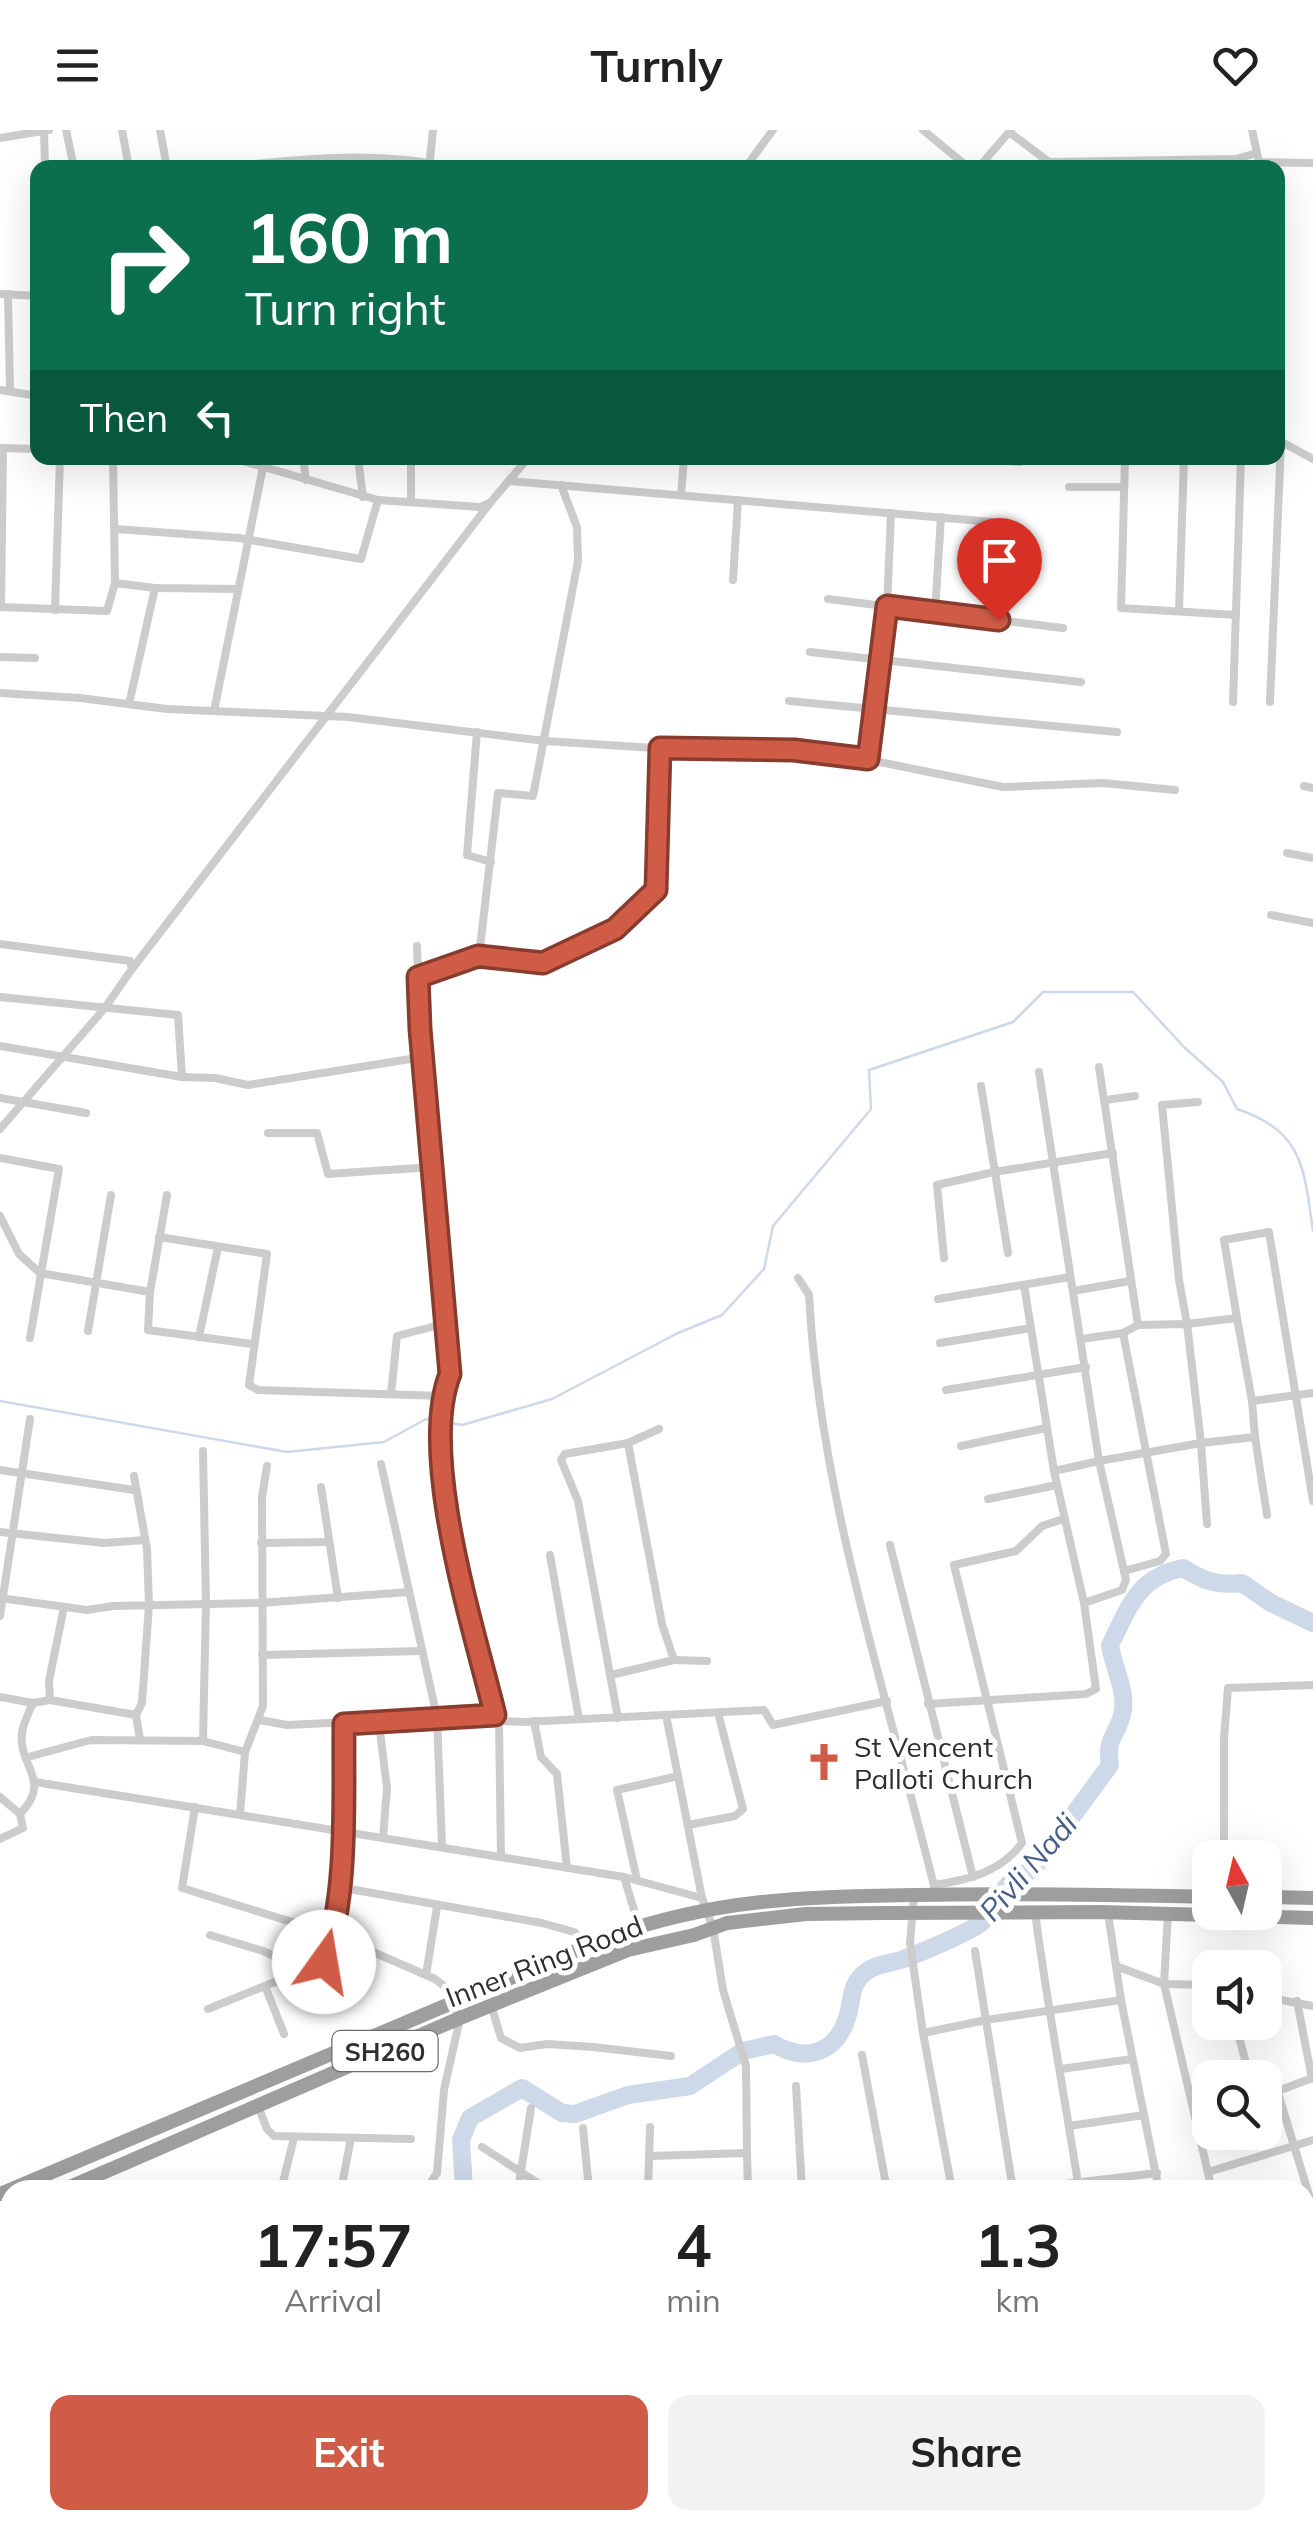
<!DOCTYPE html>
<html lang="en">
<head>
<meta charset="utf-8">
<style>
	:root { --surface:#fff; --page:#f2f2f2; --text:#222; --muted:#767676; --accent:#d05c47 }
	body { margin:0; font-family:Mulish,sans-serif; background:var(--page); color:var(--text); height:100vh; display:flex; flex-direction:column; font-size:38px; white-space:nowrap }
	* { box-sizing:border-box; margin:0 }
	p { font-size:32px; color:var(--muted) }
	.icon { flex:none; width:55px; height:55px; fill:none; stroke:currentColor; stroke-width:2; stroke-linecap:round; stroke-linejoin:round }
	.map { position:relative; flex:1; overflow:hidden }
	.details { position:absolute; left:0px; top:2050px; width:1315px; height:350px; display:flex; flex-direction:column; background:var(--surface); border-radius:30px 30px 0 0; box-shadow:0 10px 40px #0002 }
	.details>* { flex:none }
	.guide { position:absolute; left:30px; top:30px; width:1255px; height:305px; border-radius:20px; box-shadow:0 10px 40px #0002; background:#0b6e4f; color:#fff; overflow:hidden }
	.needle { width:65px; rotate:352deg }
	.fabs { position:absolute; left:1192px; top:1710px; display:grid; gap:20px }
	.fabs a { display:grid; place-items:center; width:90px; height:90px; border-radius:20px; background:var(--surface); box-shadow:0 10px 40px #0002; font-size:50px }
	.pin { position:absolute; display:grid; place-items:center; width:85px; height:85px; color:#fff; margin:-102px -42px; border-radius:50% 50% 50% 0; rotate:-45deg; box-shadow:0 0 10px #0007 }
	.pin .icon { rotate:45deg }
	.me { position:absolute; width:110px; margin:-55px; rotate:13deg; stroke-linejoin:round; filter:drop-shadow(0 0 8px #0008) }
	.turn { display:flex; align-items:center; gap:35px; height:210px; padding:0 50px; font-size:45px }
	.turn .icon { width:130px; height:130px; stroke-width:2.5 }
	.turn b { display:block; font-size:70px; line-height:85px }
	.then { display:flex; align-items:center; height:95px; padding:0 50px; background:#0003; gap:20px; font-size:38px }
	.eta { display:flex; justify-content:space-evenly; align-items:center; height:170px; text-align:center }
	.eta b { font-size:60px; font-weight:700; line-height:70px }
	.button { display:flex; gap:20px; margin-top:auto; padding:20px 50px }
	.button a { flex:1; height:115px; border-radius:20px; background:var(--accent); color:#fff; font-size:40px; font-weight:700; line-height:115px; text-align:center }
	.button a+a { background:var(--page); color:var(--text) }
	header { display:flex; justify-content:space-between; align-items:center; height:130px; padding:0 50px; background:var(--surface); font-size:45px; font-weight:700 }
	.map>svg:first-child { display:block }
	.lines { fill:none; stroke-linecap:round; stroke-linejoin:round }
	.stream { stroke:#cdd8e8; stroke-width:2.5 }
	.river { stroke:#cdd8e8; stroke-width:18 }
	.minor { stroke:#ccc; stroke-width:8 }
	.trunk { stroke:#9e9e9e; stroke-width:14 }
	.route-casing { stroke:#873c2e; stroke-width:25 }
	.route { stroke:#d05c47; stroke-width:18 }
	.labels { text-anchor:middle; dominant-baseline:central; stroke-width:10; stroke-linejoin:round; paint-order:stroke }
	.shield { fill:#fff; stroke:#6d6d6d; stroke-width:2.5 }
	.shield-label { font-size:25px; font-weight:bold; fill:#2f2f2f }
	.poi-label { font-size:28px; fill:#2f2f2f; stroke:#fff; text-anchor:start }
	.street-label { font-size:28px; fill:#2f2f2f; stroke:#fff }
	.water-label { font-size:30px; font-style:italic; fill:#476087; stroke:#fff }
</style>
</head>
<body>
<header><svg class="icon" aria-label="menu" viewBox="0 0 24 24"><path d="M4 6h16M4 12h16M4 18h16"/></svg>Turnly<svg class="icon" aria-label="heart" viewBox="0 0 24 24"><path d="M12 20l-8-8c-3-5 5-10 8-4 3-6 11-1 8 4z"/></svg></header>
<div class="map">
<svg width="1313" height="2400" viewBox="0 0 1313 2400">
	<rect width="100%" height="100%" fill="#fff"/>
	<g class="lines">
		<g class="stream">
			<polyline points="0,1271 287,1322 384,1312 426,1289 437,1291"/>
			<path d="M 445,1292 L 462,1295 L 552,1269 L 678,1203 L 722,1185 L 764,1139 L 773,1096 L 871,979 L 869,940 L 1013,892 L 1043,862 L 1133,862 L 1184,917 L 1223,952 L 1237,979 C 1304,1001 1304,1039 1313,1101"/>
		</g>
		<g class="river">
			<path d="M 464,2060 L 461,2010 L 470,1988 L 522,1958 L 562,1983 L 575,1984 L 628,1965 L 690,1956 L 743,1921 L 774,1914 C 804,1932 835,1925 847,1888 C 853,1869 849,1854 867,1841 C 877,1834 892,1833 904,1829 C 927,1820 953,1809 975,1797 C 1000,1783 992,1753 1033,1740 L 1110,1635 C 1105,1606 1119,1605 1123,1580 C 1126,1559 1113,1536 1110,1515 C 1129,1478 1137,1447 1183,1438 C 1204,1451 1217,1456 1242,1453 L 1271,1473 L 1313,1493"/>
			<polyline points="29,2400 39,2390"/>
		</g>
		<g class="minor">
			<polyline points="44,0 45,38"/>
			<polyline points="66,0 74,38"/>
			<polyline points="122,0 129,38"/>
			<polyline points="160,0 167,38"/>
			<polyline points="923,0 969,38"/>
			<polyline points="1252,0 1259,32 1313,33"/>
			<polyline points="1009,2 1049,32 1236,29 1257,23"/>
			<polyline points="0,8 49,0"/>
			<path d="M 217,38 C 295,29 376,20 454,38"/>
			<polyline points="429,38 433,0"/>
			<polyline points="745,38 773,0"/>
			<polyline points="978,38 1011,0"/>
			<polyline points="0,164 38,166"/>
			<polyline points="8,164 10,260"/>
			<polyline points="0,260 38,266"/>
			<polyline points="1278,310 1313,329"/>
			<polyline points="0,318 38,319"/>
			<polyline points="204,328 236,329 378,370 480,377 490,373 528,328"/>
			<polyline points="303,328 306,350"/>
			<polyline points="358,328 363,367"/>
			<polyline points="411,328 411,372"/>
			<polyline points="966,328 1020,332"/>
			<polyline points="1125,328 1121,478 1236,485"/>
			<polyline points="509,351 1005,393"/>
			<polyline points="1069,357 1124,357"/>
			<polyline points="681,365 684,328"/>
			<polyline points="116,399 239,408 361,429 378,370"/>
			<polyline points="733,450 738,370"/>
			<polyline points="115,453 155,458 238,459"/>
			<polyline points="828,469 1063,498"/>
			<polyline points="0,477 107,481 115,453 113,328"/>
			<polyline points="1,477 3,318"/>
			<polyline points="55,480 60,328"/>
			<polyline points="1179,481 1184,328"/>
			<polyline points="935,482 941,387"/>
			<polyline points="810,522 1081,552"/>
			<polyline points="0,527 35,528"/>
			<polyline points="0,563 80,568 167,579 348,587 545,611 701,621 794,620 840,624 1003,657 1103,653 1175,660"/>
			<polyline points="789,571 1117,602"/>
			<polyline points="1233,572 1241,328"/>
			<polyline points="1270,572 1281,312"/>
			<polyline points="129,574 155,458"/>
			<polyline points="214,581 263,337"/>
			<polyline points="477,602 467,725 491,732"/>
			<polyline points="868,629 887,476 891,383"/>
			<polyline points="1304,656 1313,658"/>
			<polyline points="1287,723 1313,728"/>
			<polyline points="1271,785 1313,793"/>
			<polyline points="0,814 130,831 132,839 104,879 0,999"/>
			<path d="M 417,816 L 420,899 L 450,1244 C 418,1326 474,1498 495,1585"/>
			<polyline points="479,826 498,663 533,666 578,431 577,397 561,355"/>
			<polyline points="132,839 490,373"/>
			<polyline points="418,847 479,826 543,833 615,799 656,760 660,618"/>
			<polyline points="0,867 178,885 182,947 0,916"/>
			<polyline points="1039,942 1099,1331 1054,1341 1084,1473"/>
			<polyline points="182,947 215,948 248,955 423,927"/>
			<polyline points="981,956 1008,1123"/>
			<polyline points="0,968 86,983"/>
			<polyline points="1105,970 1135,966"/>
			<polyline points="1198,972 1162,975 1179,1150 1187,1194 1237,1188 1252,1271 1313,1263"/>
			<polyline points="268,1003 317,1003 328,1044 433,1037"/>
			<polyline points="0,1028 59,1039 30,1208"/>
			<polyline points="167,1065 150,1162 148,1200 252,1214"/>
			<polyline points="0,1086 19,1124 40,1143 150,1162"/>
			<polyline points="159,1107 267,1124 249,1255 258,1260 441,1266"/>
			<polyline points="944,1128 937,1055 994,1042 1113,1023"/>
			<path d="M 798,1148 L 809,1165 C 820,1369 888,1567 936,1764"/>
			<polyline points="1024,1155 1054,1341"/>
			<polyline points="1073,1161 1130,1151"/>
			<polyline points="938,1169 1070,1147"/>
			<polyline points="1237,1188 1224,1110 1269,1102 1313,1371"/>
			<polyline points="1138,1195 1187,1194 1201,1313 1255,1307 1252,1271"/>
			<polyline points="88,1201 111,1065"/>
			<polyline points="1123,1203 1166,1424 1160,1431 1124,1441"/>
			<polyline points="199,1207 218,1117"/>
			<polyline points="1082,1209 1123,1203 1138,1195 1099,937"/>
			<polyline points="940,1213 1031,1198"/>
			<polyline points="946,1260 1086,1237"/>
			<polyline points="391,1264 397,1206 447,1193"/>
			<polyline points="1255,1307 1267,1385"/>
			<polyline points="961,1316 1046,1298"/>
			<polyline points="203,1321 206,1474 203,1611"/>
			<polyline points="381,1334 437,1587 442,1717"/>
			<polyline points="0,1340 134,1360"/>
			<polyline points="134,1346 147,1419 149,1475 142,1573 136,1585 140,1610"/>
			<polyline points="321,1357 338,1468"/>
			<polyline points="988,1369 1057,1355"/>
			<polyline points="0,1402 104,1413 145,1410"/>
			<polyline points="261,1413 329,1412"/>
			<polyline points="890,1415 973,1747"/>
			<polyline points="550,1425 579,1589"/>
			<polyline points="0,1468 87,1480 113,1476 260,1473 409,1462"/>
			<polyline points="0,1486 30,1289"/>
			<polyline points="262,1525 422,1521"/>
			<polyline points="674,1530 707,1531"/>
			<polyline points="611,1545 674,1530 662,1494 628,1313 659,1299"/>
			<polyline points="0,1567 33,1573 50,1570 49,1551 64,1477"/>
			<polyline points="50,1570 136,1585"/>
			<polyline points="928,1574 1086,1564 1096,1559 1084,1473 1122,1460 1126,1450 1099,1331 1201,1313 1207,1394"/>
			<polyline points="666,1585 702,1768 713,1798 723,1860 746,1936 747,2023"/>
			<polyline points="618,1588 578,1371 561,1330 565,1324 628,1313"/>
			<polyline points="260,1590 287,1595 495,1585 499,1591 524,1592 764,1580 773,1595 887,1571"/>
			<polyline points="499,1591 501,1727"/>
			<polyline points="534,1591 541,1627 557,1644 567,1738"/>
			<polyline points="379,1593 387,1658 383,1708"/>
			<polyline points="344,1594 342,1702 334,1805 435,1849 444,1856 460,1888 444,1960 437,2043 427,2058 422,2060"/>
			<polyline points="28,1627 91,1610 203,1611 245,1622"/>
			<polyline points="35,1652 624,1747 702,1768"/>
			<polyline points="0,1667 20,1684 23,1698 0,1709"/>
			<polyline points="195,1677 182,1758 334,1805 324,1832"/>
			<path d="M 20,1684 C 53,1650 18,1637 22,1603 C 23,1594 29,1582 33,1573"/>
			<polyline points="240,1685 245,1622 263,1576 262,1367 267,1336"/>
			<polyline points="688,1695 735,1686 743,1679 718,1583"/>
			<polyline points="1224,1728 1224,1608 1228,1558 1313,1555"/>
			<polyline points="624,1747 639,1796"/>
			<polyline points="637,1750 617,1660 678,1646"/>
			<path d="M 934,1755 C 968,1750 1001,1742 1022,1713 L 954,1435 L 1016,1421 L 1042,1396 L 1063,1389"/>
			<polyline points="338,1757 542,1793 574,1802 588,1815"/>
			<polyline points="914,1765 910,1813 923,1903 986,1890 1121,1870 1159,2060"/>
			<path d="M 1035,1782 C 1047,1875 1065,1967 1079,2060"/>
			<polyline points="1108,1783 1116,1836 1164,1854 1210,1855"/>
			<polyline points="1168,1783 1164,1854 1212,2060"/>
			<polyline points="210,1805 263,1821 304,1840"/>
			<polyline points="975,1821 1013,2060"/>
			<polyline points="1116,1836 1121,1870"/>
			<polyline points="426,1845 437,1777"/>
			<polyline points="265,1856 284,1904"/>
			<polyline points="1265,1867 1313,1876"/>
			<polyline points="1297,1871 1312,1949"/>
			<polyline points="491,1875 501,1908 520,1918 547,1914 593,1917 671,1926"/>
			<polyline points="208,1879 324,1832 357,1815"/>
			<polyline points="1235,1892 1250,1948"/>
			<polyline points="923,1903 952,2060"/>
			<polyline points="862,1925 887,2060"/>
			<polyline points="1061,1939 1132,1929"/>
			<polyline points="796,1956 802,2060"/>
			<polyline points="1278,1963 1313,2078"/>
			<polyline points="1265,1966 1312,1948"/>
			<polyline points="258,1976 267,1999 274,2006 411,2009"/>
			<polyline points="1195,1986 1210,1982"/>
			<polyline points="1069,1996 1144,1985"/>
			<polyline points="583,1998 589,2060"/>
			<polyline points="482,2017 549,2060"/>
			<polyline points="649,2026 747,2023 748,2060"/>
			<polyline points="1208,2042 1313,2010"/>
			<polyline points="342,2055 351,2008"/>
			<polyline points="281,2060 294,2008"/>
			<polyline points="341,2060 342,2055 381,2060"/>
			<polyline points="518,2060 531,1978"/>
			<polyline points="648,2060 650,1997"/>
			<polyline points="1014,2060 1157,2043"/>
			<polyline points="1305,2153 1313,2150"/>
			<polyline points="1305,2224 1313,2221"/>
			<polyline points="1305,2295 1313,2293"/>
			<polyline points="0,2305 10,2319"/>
			<polyline points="108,2390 124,2400"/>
			<polyline points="633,2390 636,2400"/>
			<polyline points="836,2390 841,2400"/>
			<polyline points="1068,2390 1072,2400"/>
			<polyline points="1143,2390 1147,2400"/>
			<polyline points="1281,2390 1283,2400"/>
			<polyline points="297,2394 363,2391"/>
			<polyline points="96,2400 101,2390"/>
			<polyline points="221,2400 222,2390"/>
			<polyline points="481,2400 481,2390"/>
			<polyline points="542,2400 543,2390"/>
			<polyline points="684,2400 705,2390"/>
			<polyline points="858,2400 885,2390"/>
		</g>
		<g class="trunk">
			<polyline points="1265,1767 1313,1768"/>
			<polyline points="63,2060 460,1888 628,1820 694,1805 727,1793 806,1784 883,1783 1100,1782 1313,1788"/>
			<path d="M 0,2064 L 608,1807 C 718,1768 803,1767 918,1765 C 1015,1763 1113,1765 1210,1767"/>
			<polyline points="0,2087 10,2083"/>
		</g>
	</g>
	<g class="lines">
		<g class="route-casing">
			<path id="route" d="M 324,1832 C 349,1764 343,1667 344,1594 L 495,1585 C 474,1499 418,1325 450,1244 L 420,899 L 418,847 L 478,826 L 543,833 L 615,799 L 656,760 L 660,618 L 794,620 L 868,629 L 887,476 L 999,490"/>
		</g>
		<use href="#route" class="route"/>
	</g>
	<defs>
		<g id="church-bare" transform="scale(3)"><path d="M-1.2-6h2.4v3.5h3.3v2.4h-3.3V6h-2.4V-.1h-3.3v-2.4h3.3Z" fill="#d05c47" stroke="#fff" stroke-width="2.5" paint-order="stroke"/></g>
	</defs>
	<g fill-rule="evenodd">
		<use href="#church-bare" x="824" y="1632"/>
	</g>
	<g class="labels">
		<rect class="shield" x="332.5" y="1901" width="105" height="40" rx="8"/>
		<g class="shield-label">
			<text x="385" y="1921">SH260</text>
		</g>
		<g class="poi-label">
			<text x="854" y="1616">St Vencent<tspan x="854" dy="32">Palloti Church</tspan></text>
		</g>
		<g class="street-label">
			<text transform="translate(544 1831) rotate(-21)">Inner Ring Road</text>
		</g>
		<g class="water-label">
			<text transform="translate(1028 1737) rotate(-49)">Pivli Nadi</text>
		</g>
	</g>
</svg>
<div class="fabs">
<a><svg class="needle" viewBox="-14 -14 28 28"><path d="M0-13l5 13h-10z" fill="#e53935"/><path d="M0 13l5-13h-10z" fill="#767676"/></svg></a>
<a><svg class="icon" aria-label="sound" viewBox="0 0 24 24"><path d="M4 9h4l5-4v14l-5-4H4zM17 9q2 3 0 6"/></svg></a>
<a><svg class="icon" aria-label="search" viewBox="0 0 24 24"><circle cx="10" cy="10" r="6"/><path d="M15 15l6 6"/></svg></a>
</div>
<div class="pin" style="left:999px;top:490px;background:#d93025"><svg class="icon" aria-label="arrive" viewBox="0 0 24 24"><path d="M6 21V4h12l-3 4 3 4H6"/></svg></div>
<svg class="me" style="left:324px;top:1832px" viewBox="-20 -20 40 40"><circle r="19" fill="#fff"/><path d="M0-13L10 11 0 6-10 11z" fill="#d05c47"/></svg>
<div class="guide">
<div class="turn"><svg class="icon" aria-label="right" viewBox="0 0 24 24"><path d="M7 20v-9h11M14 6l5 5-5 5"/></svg><div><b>160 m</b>Turn right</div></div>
<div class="then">Then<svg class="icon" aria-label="left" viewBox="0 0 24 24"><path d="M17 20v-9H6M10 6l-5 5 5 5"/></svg></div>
</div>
<section class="details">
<div class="eta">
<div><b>17:57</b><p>Arrival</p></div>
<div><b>4</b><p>min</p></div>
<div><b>1.3</b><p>km</p></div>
</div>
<div class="button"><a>Exit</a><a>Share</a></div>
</section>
</div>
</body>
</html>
